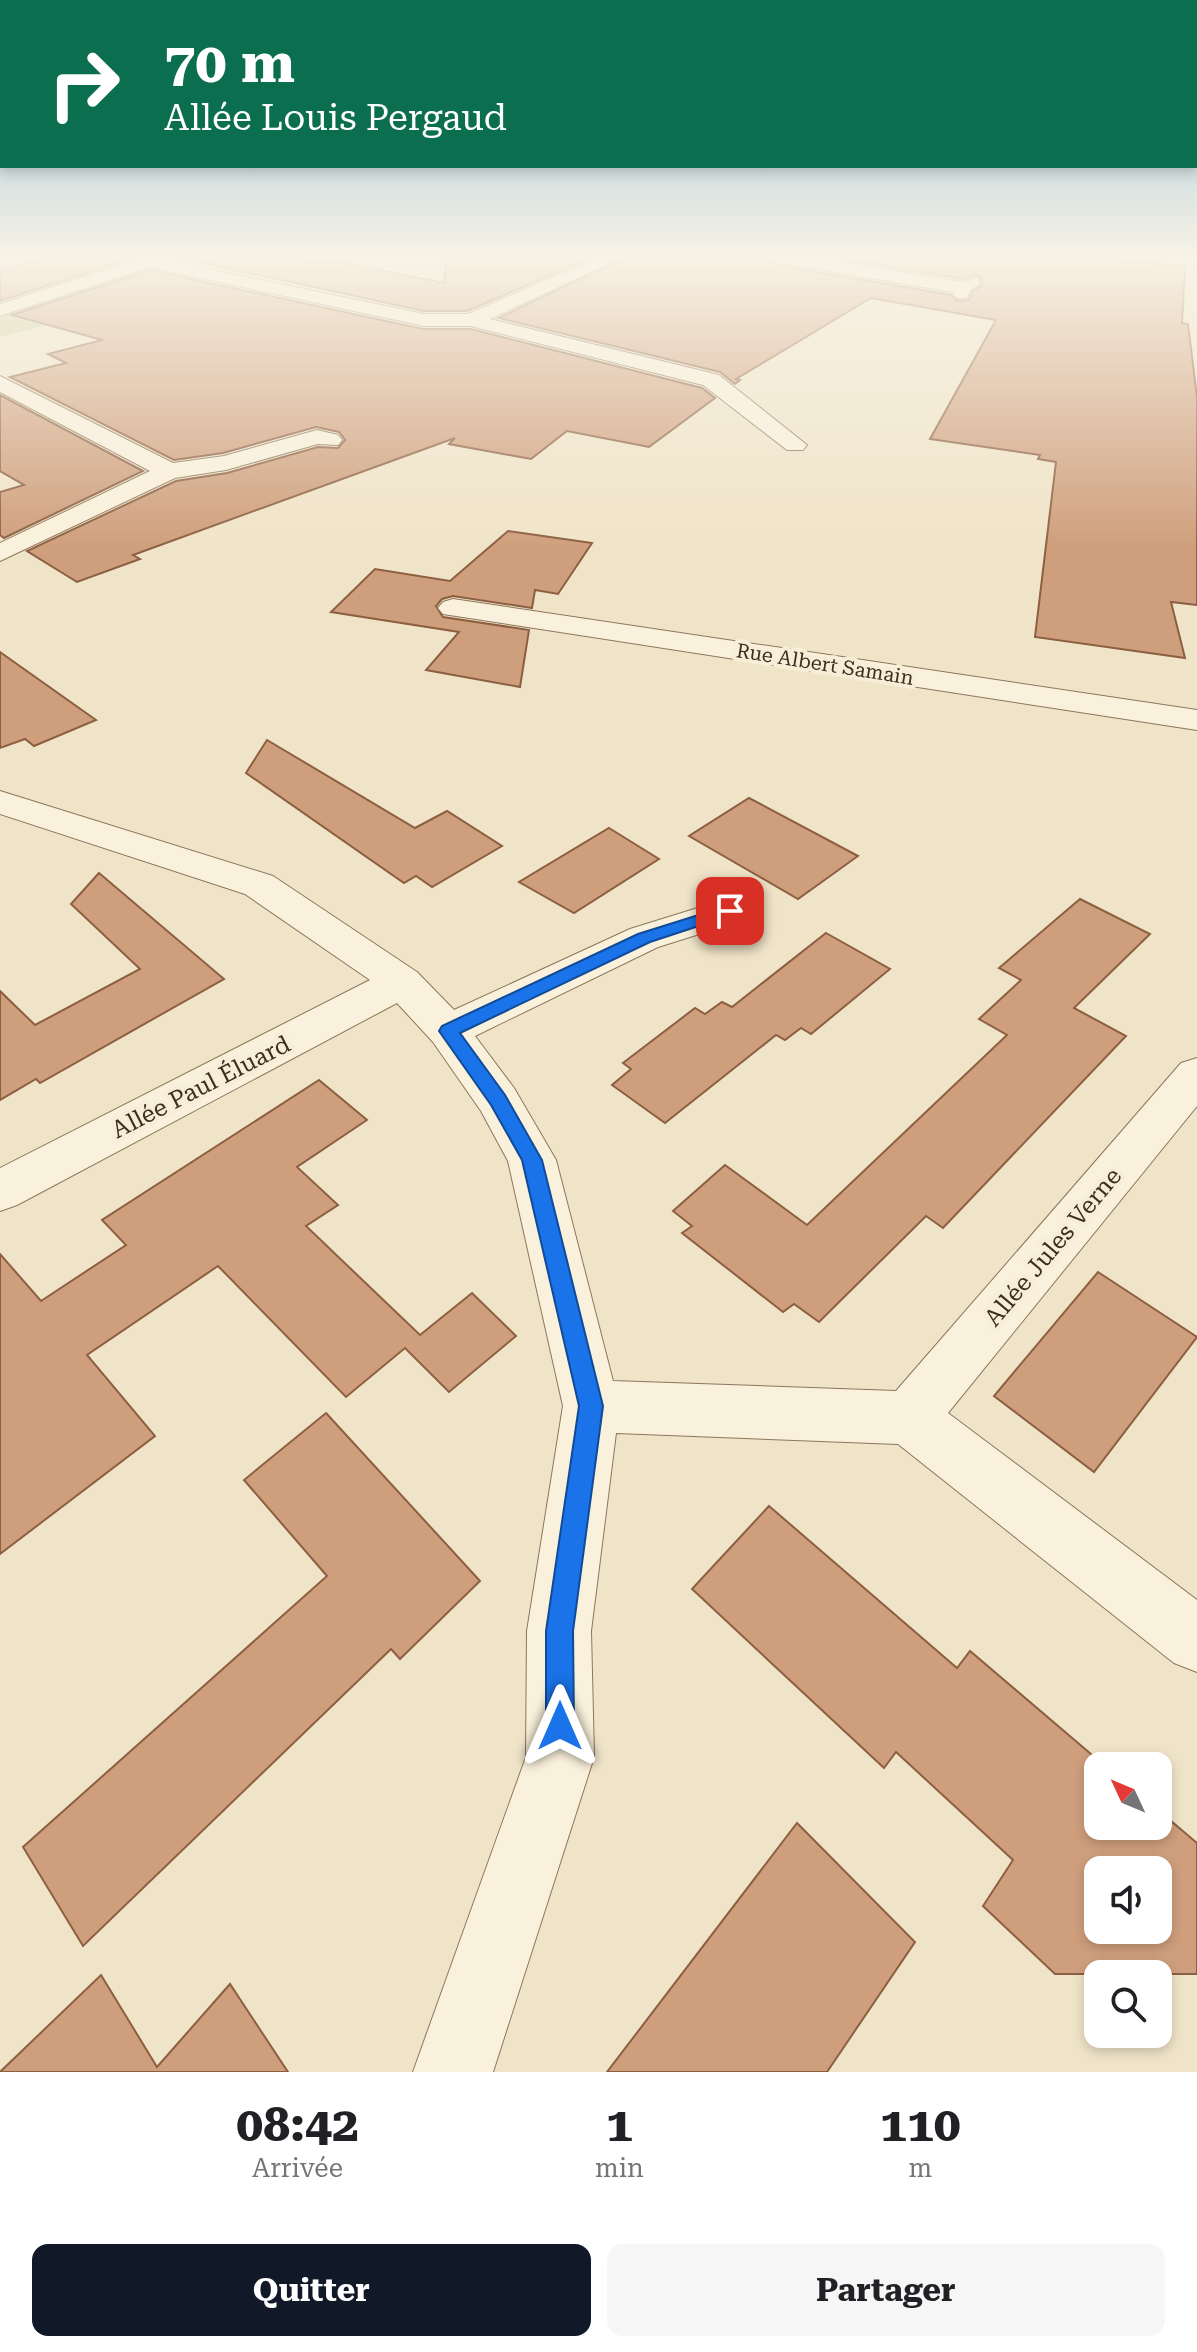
<!DOCTYPE html>
<html lang="fr">
<head>
<meta charset="utf-8">
<style>
	:root { --surface:#fff; --page:#f6f6f6; --text:#202124; --muted:#757577; --accent:#111827 }
	body { margin:0; font-family:"Roboto Serif",serif; background:var(--page); color:var(--text); height:100vh; display:flex; flex-direction:column; font-size:30px; white-space:nowrap }
	* { box-sizing:border-box; margin:0 }
	p { font-size:26px; color:var(--muted) }
	.icon { flex:none; width:44px; height:44px; fill:none; stroke:currentColor; stroke-width:2; stroke-linecap:round; stroke-linejoin:round }
	.map { position:relative; height:2072px; overflow:hidden }
	.sheet { display:flex; flex-direction:column; background:var(--surface); flex:1 }
	.sheet>* { flex:none }
	.guide { position:absolute; left:0px; top:0px; width:1198px; height:168px; box-shadow:0 4px 12px #0003; background:#0b6e4f; color:#fff; overflow:hidden }
	.needle { width:52px; rotate:314deg }
	.controls { position:absolute; left:1084px; top:1752px; display:grid; gap:16px }
	.controls a { display:grid; place-items:center; width:88px; height:88px; border-radius:16px; background:var(--surface); box-shadow:0 4px 12px #0003; font-size:40px }
	.pin { position:absolute; display:grid; place-items:center; width:68px; height:68px; color:#fff; margin:-34px; border-radius:16px; box-shadow:0 4px 12px #0006 }
	.me { position:absolute; width:88px; margin:-44px; rotate:0deg; stroke-linejoin:round; filter:drop-shadow(0 0 6px #0008) }
	.turn { display:flex; align-items:center; gap:28px; height:168px; padding:0 32px; font-size:36px }
	.turn .icon { width:104px; height:104px; stroke-width:2.5 }
	.turn b { display:block; font-size:56px; line-height:68px }
	.eta { display:flex; justify-content:space-evenly; align-items:center; height:136px; text-align:center }
	.eta b { font-size:48px; font-weight:700; line-height:56px }
	.cta { display:flex; gap:16px; margin-top:auto; padding:16px 32px }
	.cta a { flex:1; height:92px; border-radius:16px; background:var(--accent); color:#fff; font-size:32px; font-weight:700; line-height:92px; text-align:center }
	.cta a+a { background:var(--page); color:var(--text) }
	.map>svg:first-child { display:block }
	.green { fill:#c9cf9b }
	.building { fill:#cf9f7d; stroke:#8d5f41; stroke-width:2; fill-rule:evenodd }
	.lines { fill:none; stroke-linecap:round; stroke-linejoin:round }
	.service-casing { stroke:#8d765c; stroke-width:2 }
	.minor-casing { stroke:#8d765c; stroke-width:2 }
	.tertiary-casing { stroke:#8d765c; stroke-width:2 }
	.service { fill:#faf1dc; fill-rule:evenodd }
	.minor { fill:#faf1dc; fill-rule:evenodd }
	.tertiary { fill:#faf1dc; fill-rule:evenodd }
	.route { fill:#1a73e8; stroke:#114b97; stroke-width:2 }
	.labels { text-anchor:middle; dominant-baseline:central; stroke-width:8; stroke-linejoin:round; paint-order:stroke }
	.far-street-label { font-size:20px; fill:#3d2e20; stroke:#f7eed8 }
	.street-label { font-size:24px; fill:#3d2e20; stroke:#f7eed8 }
</style>
</head>
<body>
<div class="map">
<svg width="1197" height="2072" viewBox="0 0 1197 2072">
	<rect width="100%" height="100%" fill="#f0e4c8"/>
	<polygon class="green" points="167,272 195,278 70,323 62,321 0,337 0,318 138,273"/>
	<g class="building">
		<polygon points="48,257 137,257 0,301 0,270"/>
		<polygon points="176,257 291,257 322,263 330,260 444,283 446,257 593,257 467,311 424,311"/>
		<polygon points="626,257 766,257 777,265 951,295 957,301 969,300 972,292 982,285 981,277 973,275 964,279 827,257 1086,257 1185,266 1182,323 1188,324 1197,397 1197,605 1171,602 1185,658 1035,637 1056,462 1038,459 1040,455 930,439 996,320 871,298 736,379 740,380 735,384 720,372 499,318"/>
		<polygon points="150,270 423,329 471,329 702,388 715,398 649,447 567,431 531,459 449,444 455,438 133,555 140,559 77,582 27,551 176,481 227,473 318,447 338,448 345,440 339,432 316,427 223,453 174,460 10,377 66,363 48,354 102,340 12,315"/>
		<polygon points="0,395 143,471 4,538 0,535 0,492 24,485 0,471"/>
		<polygon points="508,531 592,543 558,594 535,590 532,608 453,596 442,599 436,606 443,617 529,630 520,687 426,670 459,632 331,612 375,569 450,581"/>
		<polygon points="0,652 96,720 34,746 25,739 0,748"/>
		<polygon points="267,740 415,828 447,811 502,846 432,887 416,876 404,883 246,773"/>
		<polygon points="749,798 858,856 798,899 689,836"/>
		<polygon points="609,828 659,859 574,913 519,882"/>
		<polygon points="99,873 224,979 40,1083 36,1079 0,1100 0,991 35,1025 140,969 71,904"/>
		<polygon points="1080,899 1150,934 1074,1008 1126,1036 943,1228 926,1216 819,1322 794,1304 783,1312 682,1233 692,1226 673,1211 725,1165 807,1225 1007,1035 979,1019 1021,980 999,968"/>
		<polygon points="826,933 890,969 811,1034 801,1028 785,1040 776,1035 665,1123 612,1085 631,1069 623,1063 695,1008 705,1014 722,1002 732,1007"/>
		<polygon points="319,1080 367,1120 297,1167 338,1205 306,1226 420,1335 472,1293 516,1336 449,1392 405,1348 346,1397 218,1266 87,1355 155,1436 0,1554 0,1254 41,1301 126,1245 102,1220"/>
		<polygon points="1098,1272 1197,1337 1094,1472 994,1396"/>
		<polygon points="326,1413 480,1581 400,1659 391,1649 83,1946 23,1847 327,1576 244,1480"/>
		<path d="M 769,1506 L 957,1668 L 970,1651 L 1105,1766 L 1098,1766 L 1098,1826 L 1158,1826 L 1158,1810 L 1197,1843 L 1197,1974 L 1055,1974 L 983,1906 L 1013,1860 L 896,1752 L 884,1768 L 692,1589 ZM 1098,1870 L 1158,1870 L 1158,1930 L 1098,1930 Z"/>
		<polygon points="797,1823 915,1942 827,2072 607,2072"/>
		<polygon points="101,1975 157,2067 230,1984 288,2072 0,2072"/>
	</g>
	<g class="lines">
		<g class="service-casing">
			<polygon id="service" points="974,278 979,279 979,285 970,290 967,298 957,298 954,295 958,285"/>
		</g>
		<g class="minor-casing">
			<g id="minor">
				<polygon points="147,257 173,257 170,261 424,314 468,314 600,257 623,257 490,319 719,375 807,445 803,450 787,450 703,385 471,326 424,326 150,267 0,316 0,304"/>
				<polygon points="769,257 809,257 963,282 972,288 963,294 778,262"/>
				<polygon points="0,376 173,463 224,456 317,430 338,435 342,440 338,445 318,444 226,470 175,478 0,561 0,543 150,471 0,392"/>
				<polygon points="453,599 1197,710 1197,730 443,614 438,608 443,602"/>
				<polygon points="0,791 273,876 417,972 454,1010 630,929 730,898 744,902 750,911 744,920 658,947 475,1036 514,1088 556,1160 613,1381 896,1391 1181,1063 1197,1058 1197,1106 948,1413 1197,1600 1197,1672 1174,1663 898,1444 616,1433 591,1631 594,1757 493,2072 413,2072 526,1757 527,1631 563,1406 508,1161 481,1111 433,1042 397,1003 17,1205 0,1211 0,1168 370,980 245,894 0,814"/>
			</g>
		</g>
		<g class="tertiary-casing">
			<polygon id="tertiary" points="1170,257 1197,257 1197,264 1173,261"/>
		</g>
		<use href="#service" class="service"/>
		<use href="#minor" class="minor"/>
		<use href="#tertiary" class="tertiary"/>
	</g>
	<linearGradient id="sky" x2="0" y2="1"><stop stop-color="#8fbad6"/><stop offset="0.47" stop-color="#f8f3e6"/><stop offset="1" stop-color="#f8f3e6" stop-opacity="0"/></linearGradient>
	<rect width="1197" height="547" fill="url(#sky)"/>
	<polygon class="route" points="730,905 738,911 735,914 650,942 460,1033 505,1095 542,1160 603,1406 573,1631 574,1726 570,1735 560,1740 550,1735 546,1726 546,1631 579,1406 522,1160 491,1105 439,1031 442,1026 638,934"/>
	<g class="labels">
		<g class="far-street-label">
			<text transform="translate(825 664) rotate(9)">Rue Albert Samain</text>
		</g>
		<g class="street-label">
			<text transform="translate(201 1087) rotate(-27)">Allée Paul Éluard</text>
			<text transform="translate(1053 1247) rotate(-50)">Allée Jules Verne</text>
		</g>
	</g>
</svg>
<div class="controls">
<a><svg class="needle" viewBox="-14 -14 28 28"><path d="M0-13l5 13h-10z" fill="#e53935"/><path d="M0 13l5-13h-10z" fill="#757577"/></svg></a>
<a><svg class="icon" aria-label="sound" viewBox="0 0 24 24"><path d="M4 9h4l5-4v14l-5-4H4zM17 9q2 3 0 6"/></svg></a>
<a><svg class="icon" aria-label="search" viewBox="0 0 24 24"><circle cx="10" cy="10" r="6"/><path d="M15 15l6 6"/></svg></a>
</div>
<div class="pin" style="left:730px;top:911px;background:#d93025"><svg class="icon" aria-label="arrive" viewBox="0 0 24 24"><path d="M6 21V4h12l-3 4 3 4H6"/></svg></div>
<svg class="me" style="left:560px;top:1726px" viewBox="-20 -20 40 40"><path d="M0-17L14 15 0 8-14 15z" fill="#1a73e8" stroke="#fff" stroke-width="4"/></svg>
<div class="guide">
<div class="turn"><svg class="icon" aria-label="right" viewBox="0 0 24 24"><path d="M7 20v-9h11M14 6l5 5-5 5"/></svg><div><b>70 m</b>Allée Louis Pergaud</div></div>
</div>
</div>
<section class="sheet">
<div class="eta">
<div><b>08:42</b><p>Arrivée</p></div>
<div><b>1</b><p>min</p></div>
<div><b>110</b><p>m</p></div>
</div>
<div class="cta"><a>Quitter</a><a>Partager</a></div>
</section>
</body>
</html>
